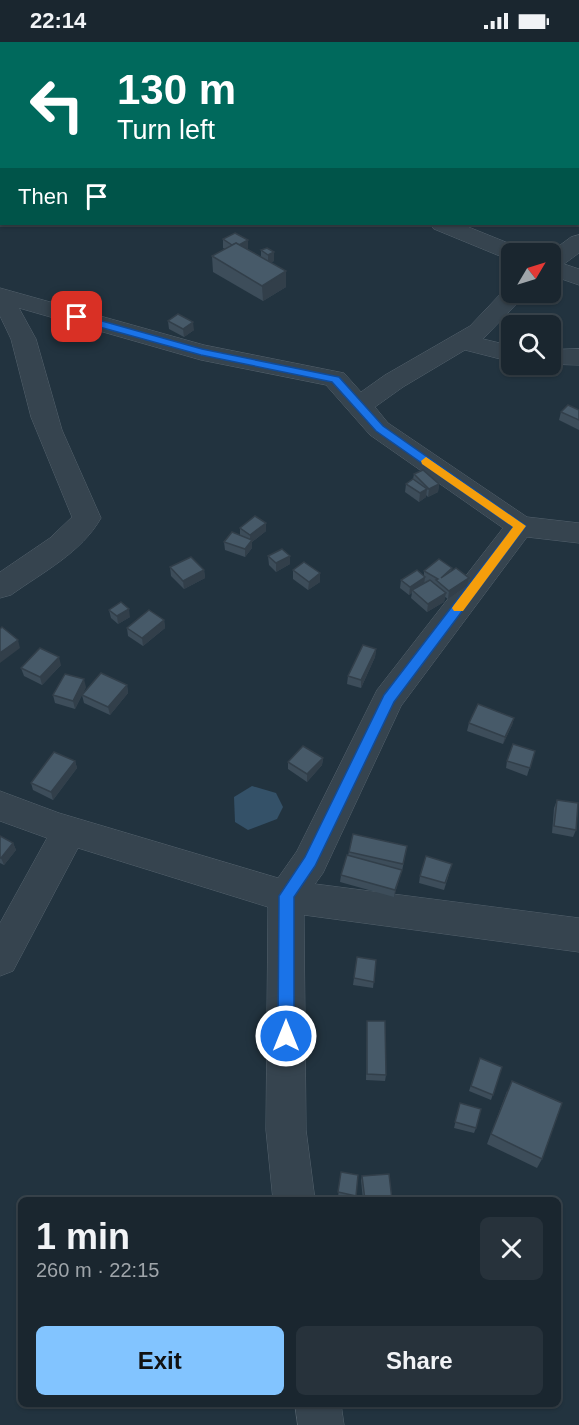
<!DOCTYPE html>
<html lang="en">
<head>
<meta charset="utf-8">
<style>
	:root { --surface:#1a262f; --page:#27323b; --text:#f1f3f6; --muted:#9fa5aa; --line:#38434b; --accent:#82c4ff }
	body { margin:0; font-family:Helvetica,sans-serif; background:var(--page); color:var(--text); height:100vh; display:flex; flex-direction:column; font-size:22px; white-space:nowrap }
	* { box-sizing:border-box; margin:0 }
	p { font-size:20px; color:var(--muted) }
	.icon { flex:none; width:33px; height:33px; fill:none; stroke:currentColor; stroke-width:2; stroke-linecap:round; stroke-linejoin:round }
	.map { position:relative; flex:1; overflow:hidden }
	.panel { position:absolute; left:18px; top:1155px; width:543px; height:210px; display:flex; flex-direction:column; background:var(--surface); border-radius:9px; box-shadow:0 2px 4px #0004,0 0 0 2px var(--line) }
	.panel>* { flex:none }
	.guide { position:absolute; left:0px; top:0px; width:579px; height:183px; box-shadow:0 2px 4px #0004,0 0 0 2px var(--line); background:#00695c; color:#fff; overflow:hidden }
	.needle { width:39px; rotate:52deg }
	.buttons { position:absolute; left:501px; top:201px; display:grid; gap:12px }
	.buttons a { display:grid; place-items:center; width:60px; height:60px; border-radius:9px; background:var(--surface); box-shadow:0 2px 4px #0004,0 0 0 2px var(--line); font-size:30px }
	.pin { position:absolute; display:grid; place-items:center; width:51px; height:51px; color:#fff; margin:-26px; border-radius:12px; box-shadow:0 3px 9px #0006 }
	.me { position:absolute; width:66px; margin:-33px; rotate:0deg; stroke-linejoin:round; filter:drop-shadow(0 0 4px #0008) }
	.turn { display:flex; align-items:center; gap:21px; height:126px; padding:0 18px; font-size:27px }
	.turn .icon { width:78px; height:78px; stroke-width:2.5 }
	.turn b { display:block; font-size:42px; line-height:51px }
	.then { display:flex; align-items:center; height:57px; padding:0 18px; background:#0003; gap:12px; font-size:22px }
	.round { display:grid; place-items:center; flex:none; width:63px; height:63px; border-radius:9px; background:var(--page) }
	.summary { display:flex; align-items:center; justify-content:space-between; height:102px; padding:0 18px }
	h1 { font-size:36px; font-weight:700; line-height:45px }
	.cta { display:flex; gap:12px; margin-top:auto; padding:12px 18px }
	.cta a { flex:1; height:69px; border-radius:9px; background:var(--accent); color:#111; font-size:24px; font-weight:700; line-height:69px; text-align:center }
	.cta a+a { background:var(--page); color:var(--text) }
	.status { display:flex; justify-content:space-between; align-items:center; height:42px; padding:0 30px; background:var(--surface); direction:ltr }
	.status svg { height:16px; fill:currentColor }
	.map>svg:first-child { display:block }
	.water { fill:#345168 }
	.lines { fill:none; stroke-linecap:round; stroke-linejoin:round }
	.minor-casing { stroke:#54626d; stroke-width:1 }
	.minor { fill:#36444f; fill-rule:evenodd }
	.wall { fill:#3d4d5a }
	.shaded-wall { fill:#323f4a }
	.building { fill:#475a69; stroke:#323f4a; stroke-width:1.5 }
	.route { fill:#1a73e8; stroke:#114b97; stroke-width:1.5 }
	.slow { fill:#f59e0b }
</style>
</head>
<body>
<div class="status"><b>22:14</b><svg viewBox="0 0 49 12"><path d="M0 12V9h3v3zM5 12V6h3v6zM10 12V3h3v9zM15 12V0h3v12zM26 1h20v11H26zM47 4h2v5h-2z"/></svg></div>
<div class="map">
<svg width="579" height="1383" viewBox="0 0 579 1383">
	<rect width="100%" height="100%" fill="#22333f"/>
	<polygon class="water" points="252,744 276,751 283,765 277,777 248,788 235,780 234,755"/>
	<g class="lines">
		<g class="minor-casing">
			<g id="minor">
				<rect x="0" y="38" width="2" height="12"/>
				<rect x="578" y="45" width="1" height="13"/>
				<polygon points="431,182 461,182 523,207 526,212 512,212 512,218 507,217 434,187"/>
				<polygon points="579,193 579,211 564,222 579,227 579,243 550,233 550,212 548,212 571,195"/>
				<path d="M 512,244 L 512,250 L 528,250 L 483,297 L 512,304 L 512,320 L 465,308 L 403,345 L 375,365 L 388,381 L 527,475 L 579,481 L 579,501 L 527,495 L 401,664 L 323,831 L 315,842 L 579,876 L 579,910 L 304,873 L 306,1088 L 315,1158 L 273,1158 L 266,1088 L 268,865 L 78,806 L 13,929 L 0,934 L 0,881 L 47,796 L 0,779 L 0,749 L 59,771 L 278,836 L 297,809 L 377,648 L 503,486 L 370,393 L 326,343 L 201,318 L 19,266 L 36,297 L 62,388 L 101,476 C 81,511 43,530 11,553 L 0,556 L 0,530 L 50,496 L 72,475 L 31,375 L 11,297 L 0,274 L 0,246 L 204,303 L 344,331 L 361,350 L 385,333 L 470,284 L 507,245 Z"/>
				<polygon points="579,307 579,323 544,322 550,322 550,308"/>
				<polygon points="295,1362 341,1362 344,1383 298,1383"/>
			</g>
		</g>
		<use href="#minor" class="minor"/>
	</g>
	<g class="wall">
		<polygon points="314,0 334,0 333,2 318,2"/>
		<polygon points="223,197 248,198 248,207 247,207 261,215 261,208 267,206 274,219 271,220 286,245 263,259 213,230 212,214 225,207 223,206"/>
		<polygon points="168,279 194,288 184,295 169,287"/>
		<polygon points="579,368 579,388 559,378 561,370"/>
		<polygon points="414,432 439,442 438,450 428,455 426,453 426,455 419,460 405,450 406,442 413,437"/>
		<polygon points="240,486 266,489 252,500 252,506 245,515 225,508 224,500 240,494"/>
		<polygon points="268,514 290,522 276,530 269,523"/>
		<polygon points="170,525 204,528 205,536 184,547 171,534"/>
		<polygon points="452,526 451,529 469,536 467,544 448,557 445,555 444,560 427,570 411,556 412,551 409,553 400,546 401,538 424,533 424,529"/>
		<polygon points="293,528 320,540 308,548 293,537"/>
		<polygon points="109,568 130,575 118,582 111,576"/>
		<polygon points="164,578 165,586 143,604 128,594 127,586"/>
		<polygon points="376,607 375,615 361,646 347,642 348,634"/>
		<polygon points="61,623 42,643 24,634 21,626"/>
		<polygon points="127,643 128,651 110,673 84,661 82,653"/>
		<polygon points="86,645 75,667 55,661 53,653"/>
		<polygon points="514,676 512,683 503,702 467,689 469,681"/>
		<polygon points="535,709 527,734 506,726 507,719"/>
		<polygon points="323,716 322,723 307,740 288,727 288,720"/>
		<polygon points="75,719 77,726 53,758 33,748 31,741"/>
		<polygon points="557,758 576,788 573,795 552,791 554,766"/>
		<polygon points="0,794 13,801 16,808 4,823 0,821"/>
		<polygon points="407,804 402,829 401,829 394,855 340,840 341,833 348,813 349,810"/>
		<polygon points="450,829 444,848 419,841 420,834"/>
		<polygon points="357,915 376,918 373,946 353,943"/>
		<polygon points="367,979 386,1033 385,1039 366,1038"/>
		<polygon points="480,1016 502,1025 491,1058 469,1049"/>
		<polygon points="507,1049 542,1117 537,1126 487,1102"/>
		<polygon points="460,1061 476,1086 474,1091 454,1086"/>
		<polygon points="341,1130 358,1133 356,1156 338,1155"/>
		<polygon points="362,1134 392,1158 363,1158 361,1138"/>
	</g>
	<g class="shaded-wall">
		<polygon points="248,198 248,207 236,213 235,205"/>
		<polygon points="274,210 274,219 268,222 268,213"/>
		<polygon points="286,229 286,245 263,259 262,244"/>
		<polygon points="193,280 194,288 184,295 183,287"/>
		<polygon points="439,442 438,450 428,455 429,447"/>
		<polygon points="427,447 426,455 419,460 420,451"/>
		<polygon points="266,481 266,489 252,500 252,506 245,515 245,507 250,500 250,493"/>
		<polygon points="290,514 290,522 276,530 276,521"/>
		<polygon points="204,528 205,536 184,547 183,539"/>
		<polygon points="320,531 320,540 308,548 309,540"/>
		<polygon points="425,535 424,543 412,548 412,551 409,553 410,545"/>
		<polygon points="469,536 467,544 448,557 449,549"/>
		<polygon points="446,551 444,560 427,570 428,562"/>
		<polygon points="129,567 130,575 118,582 117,574"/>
		<polygon points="164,578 165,586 143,604 142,596"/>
		<polygon points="18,598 20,606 0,621 0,611"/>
		<polygon points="376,607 375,615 361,646 361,638"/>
		<polygon points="59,615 61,623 42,643 40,635"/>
		<polygon points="84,637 86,645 75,667 73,659"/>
		<polygon points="127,643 128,651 110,673 108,665"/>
		<polygon points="514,676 512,683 503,702 505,695"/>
		<polygon points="323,716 322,723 307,740 307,732"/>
		<polygon points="75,719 77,726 53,758 51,750"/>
		<polygon points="13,801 16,808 4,823 1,816"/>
		<polygon points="402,828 400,835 394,855 395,848"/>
	</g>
	<g class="building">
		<polygon points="83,0 95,0 93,2 81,2"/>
		<polygon points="235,191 248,198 239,203 236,201 232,203 223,197"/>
		<polygon points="236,201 286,229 262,244 212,214"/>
		<polygon points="267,206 274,210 268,213 261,208"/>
		<polygon points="178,272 193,280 183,287 168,279"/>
		<polygon points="568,363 579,368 579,378 561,370"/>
		<polygon points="423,428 439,442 429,447 414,432"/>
		<polygon points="413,437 427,447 420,451 406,442"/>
		<polygon points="255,474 266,481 250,493 240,486"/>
		<polygon points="232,490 252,498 245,507 224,500"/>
		<polygon points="282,507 290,514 276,521 268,514"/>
		<polygon points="191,515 204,528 183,539 170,525"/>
		<polygon points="439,517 452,526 441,536 456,526 469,536 449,549 436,538 438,537 424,529"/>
		<polygon points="304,520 320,531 309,540 293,528"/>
		<polygon points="417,528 425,535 410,545 401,538"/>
		<polygon points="430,538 446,551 428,562 412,548"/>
		<polygon points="121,560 129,567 117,574 109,568"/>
		<polygon points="149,568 164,578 142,596 127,586"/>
		<polygon points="2,585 18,598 0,611 0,587"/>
		<polygon points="363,603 376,607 361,638 348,634"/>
		<polygon points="40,606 59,615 40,635 21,626"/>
		<polygon points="101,631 127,643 108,665 82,653"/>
		<polygon points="65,632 84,637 73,659 53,653"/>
		<polygon points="478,662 514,676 505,695 469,681"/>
		<polygon points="513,702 535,709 530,726 507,719"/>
		<polygon points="303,704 323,716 307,732 288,720"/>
		<polygon points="54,710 75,719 51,750 31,741"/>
		<polygon points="557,758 578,761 576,788 554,784"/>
		<polygon points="353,792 407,804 403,822 349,810"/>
		<polygon points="0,794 13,801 1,816 0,816"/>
		<polygon points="347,813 402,828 395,848 341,833"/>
		<polygon points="426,814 452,822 445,841 420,834"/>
		<polygon points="357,915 376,918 374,940 354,936"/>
		<polygon points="367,979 385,979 386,1033 367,1032"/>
		<polygon points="480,1016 502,1025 493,1053 471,1044"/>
		<polygon points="512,1039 562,1061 542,1117 491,1092"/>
		<polygon points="460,1061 481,1067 476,1086 455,1080"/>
		<polygon points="341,1130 358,1133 356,1154 338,1150"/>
		<polygon points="389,1132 392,1158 365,1158 362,1134"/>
		<rect x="336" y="1156" width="21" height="2"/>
	</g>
	<polygon class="route" points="77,272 202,307 339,335 383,384 526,484 394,660 315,824 294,855 294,994 292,1000 286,1002 280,1000 278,994 279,854 305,815 384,653 513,485 376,389 332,340 201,313 74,278 74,273"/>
	<polygon class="slow" points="426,415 526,484 463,569 454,569 452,566 454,563 513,485 422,422 421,419"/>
</svg>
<div class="buttons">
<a><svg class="needle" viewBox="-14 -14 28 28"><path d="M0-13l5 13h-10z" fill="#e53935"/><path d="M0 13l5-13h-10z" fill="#9fa5aa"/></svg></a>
<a><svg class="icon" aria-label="search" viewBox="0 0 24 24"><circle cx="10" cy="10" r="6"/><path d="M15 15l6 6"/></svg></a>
</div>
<div class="pin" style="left:77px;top:275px;background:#d93025"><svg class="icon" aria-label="arrive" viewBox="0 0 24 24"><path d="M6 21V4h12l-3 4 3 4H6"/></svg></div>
<svg class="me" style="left:286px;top:994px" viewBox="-20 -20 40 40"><circle r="17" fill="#1a73e8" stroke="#fff" stroke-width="3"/><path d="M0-11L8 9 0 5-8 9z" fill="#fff"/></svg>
<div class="guide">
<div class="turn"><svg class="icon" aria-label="left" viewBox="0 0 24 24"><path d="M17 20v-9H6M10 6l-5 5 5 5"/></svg><div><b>130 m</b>Turn left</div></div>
<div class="then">Then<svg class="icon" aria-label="arrive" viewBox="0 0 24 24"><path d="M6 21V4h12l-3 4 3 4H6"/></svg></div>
</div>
<section class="panel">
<div class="summary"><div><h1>1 min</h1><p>260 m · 22:15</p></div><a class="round"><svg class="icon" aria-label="close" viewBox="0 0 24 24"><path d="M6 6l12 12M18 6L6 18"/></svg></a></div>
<div class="cta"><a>Exit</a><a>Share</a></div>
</section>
</div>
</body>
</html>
